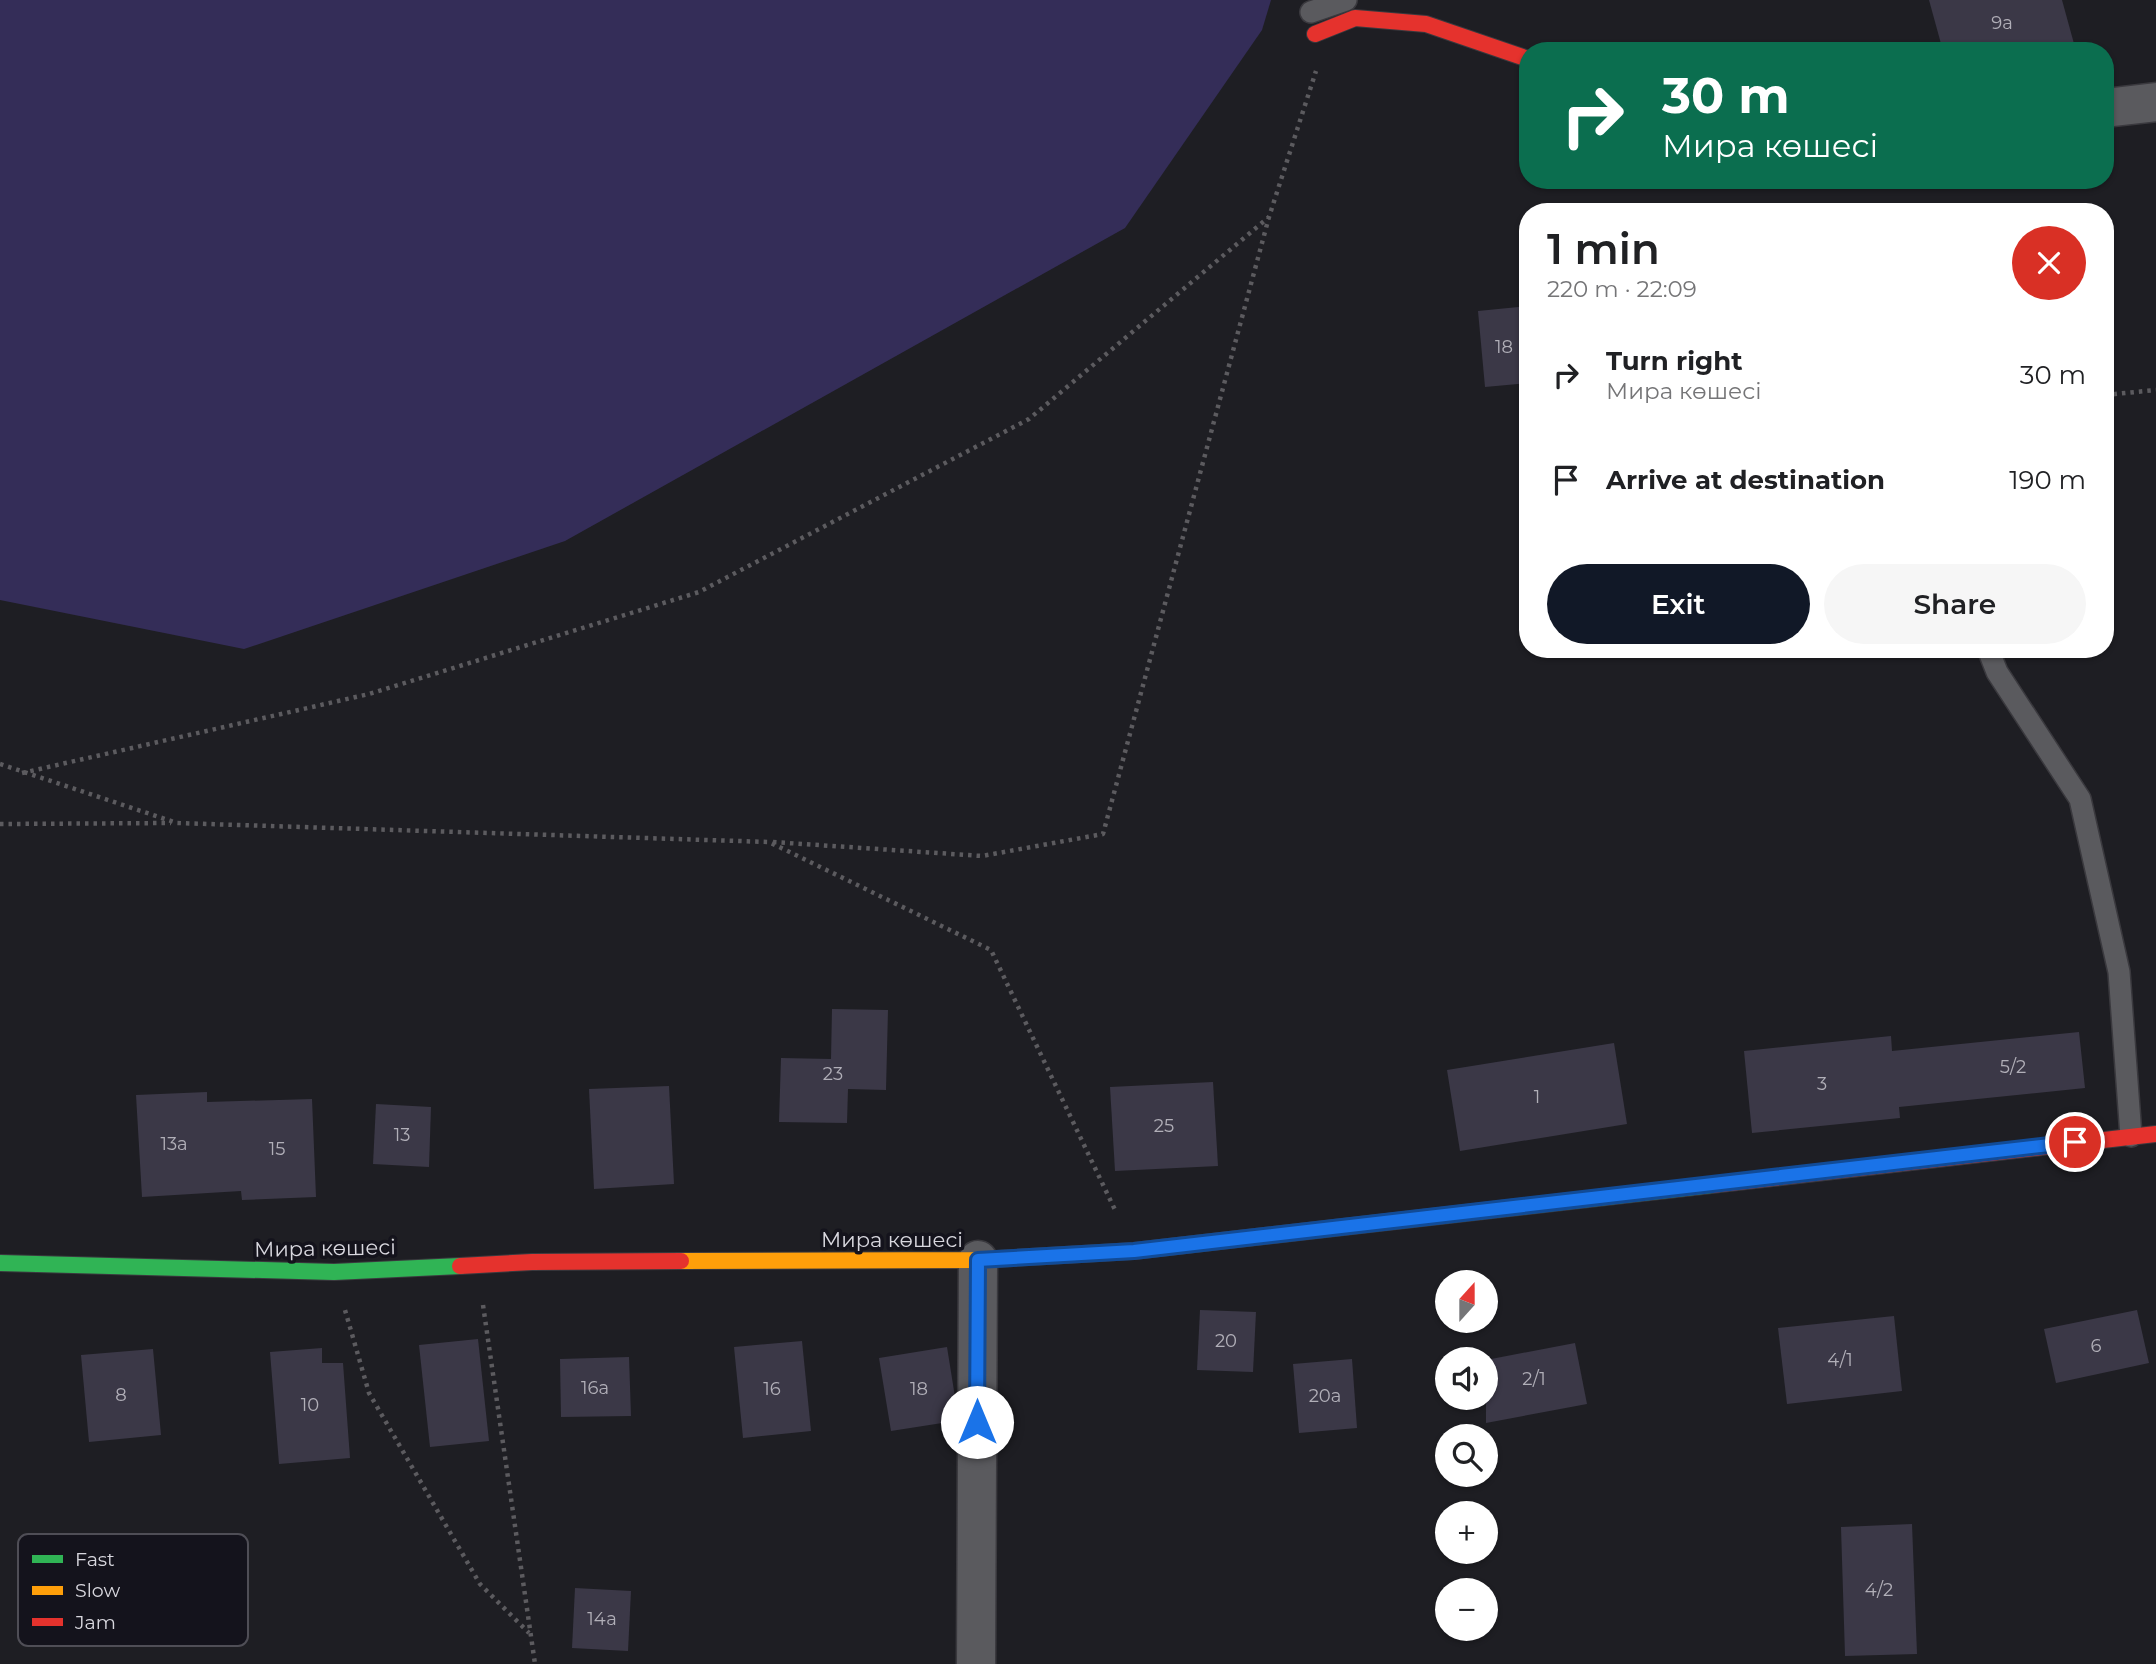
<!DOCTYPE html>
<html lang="en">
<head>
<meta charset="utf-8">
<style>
	:root { --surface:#fff; --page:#f6f6f6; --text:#202124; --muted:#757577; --accent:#111827 }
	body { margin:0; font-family:Montserrat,sans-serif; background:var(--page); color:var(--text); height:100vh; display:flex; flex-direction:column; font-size:26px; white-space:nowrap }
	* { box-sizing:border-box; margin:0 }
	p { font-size:23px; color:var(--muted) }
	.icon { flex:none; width:38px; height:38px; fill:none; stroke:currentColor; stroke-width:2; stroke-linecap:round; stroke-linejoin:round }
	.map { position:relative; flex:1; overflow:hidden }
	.panel { position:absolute; left:1519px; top:203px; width:595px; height:455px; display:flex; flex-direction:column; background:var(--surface); border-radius:28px; box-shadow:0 2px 5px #0004 }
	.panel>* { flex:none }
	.banner { position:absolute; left:1519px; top:42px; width:595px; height:147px; border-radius:28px; box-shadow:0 2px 5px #0004; background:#0b6e4f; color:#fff; overflow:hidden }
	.needle { width:46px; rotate:21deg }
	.controls { position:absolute; left:1435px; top:1270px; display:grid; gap:14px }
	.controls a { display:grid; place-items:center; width:63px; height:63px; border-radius:50%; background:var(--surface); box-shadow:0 2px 5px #0004; font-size:35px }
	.pin { position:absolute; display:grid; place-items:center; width:60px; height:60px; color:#fff; margin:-30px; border:4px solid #fff; border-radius:50%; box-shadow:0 2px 7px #0007 }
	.me { position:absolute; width:77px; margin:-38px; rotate:0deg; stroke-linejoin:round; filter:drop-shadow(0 0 5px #0008) }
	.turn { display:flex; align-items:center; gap:24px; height:147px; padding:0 28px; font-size:32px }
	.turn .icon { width:91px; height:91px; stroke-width:2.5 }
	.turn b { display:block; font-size:49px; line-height:60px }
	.round { display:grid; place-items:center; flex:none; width:74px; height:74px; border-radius:37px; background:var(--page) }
	.summary { display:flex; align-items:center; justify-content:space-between; height:119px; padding:0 28px }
	h1 { font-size:42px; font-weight:600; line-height:52px }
	.cta { display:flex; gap:14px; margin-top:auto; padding:14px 28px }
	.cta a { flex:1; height:80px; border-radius:42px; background:var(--accent); color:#fff; font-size:28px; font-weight:600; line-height:80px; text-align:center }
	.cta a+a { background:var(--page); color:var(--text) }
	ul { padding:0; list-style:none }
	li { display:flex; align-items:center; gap:21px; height:105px; padding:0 28px }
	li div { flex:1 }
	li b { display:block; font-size:26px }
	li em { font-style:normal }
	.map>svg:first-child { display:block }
	.green { fill:#342d58 }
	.building { fill:#3b3847 }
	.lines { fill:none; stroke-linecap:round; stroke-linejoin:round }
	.lane-casing { stroke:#3a393e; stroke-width:24 }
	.street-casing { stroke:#3a393e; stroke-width:41 }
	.fast-casing { stroke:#3a393e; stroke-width:18 }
	.slow-casing { stroke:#3a393e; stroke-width:18 }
	.jam-casing { stroke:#3a393e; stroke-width:18 }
	.path { stroke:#5c5b5f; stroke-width:4.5; stroke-dasharray:3.5 5; stroke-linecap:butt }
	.lane { stroke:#5a5a5e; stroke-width:21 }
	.street { stroke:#5a5a5e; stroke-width:38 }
	.fast { stroke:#30b455; stroke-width:16 }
	.slow { stroke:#ff9f0a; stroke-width:16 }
	.jam { stroke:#e5322d; stroke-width:16 }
	.route-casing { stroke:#114b97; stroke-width:18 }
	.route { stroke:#1a73e8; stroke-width:12 }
	.labels { text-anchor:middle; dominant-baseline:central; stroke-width:7; stroke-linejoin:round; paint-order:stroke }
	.number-label { font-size:18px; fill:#b1afb8 }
	.street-label { font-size:21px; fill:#d8d7de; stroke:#14131c }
	.key { fill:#14131c; stroke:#4f4e56; stroke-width:2 }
	.key-label { font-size:19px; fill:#d8d7de }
</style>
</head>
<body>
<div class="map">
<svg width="2156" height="1664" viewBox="0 0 2156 1664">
	<rect width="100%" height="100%" fill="#1e1e23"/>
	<polygon class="green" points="0,0 1271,0 1262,30 1125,228 565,541 244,649 0,600"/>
	<g class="building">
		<polygon points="1929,0 2062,0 2076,51 1943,51"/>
		<polygon points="1528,306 1528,383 1485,387 1478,311"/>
		<polygon points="832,1009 888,1010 886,1090 848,1089 847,1123 779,1122 781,1058 831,1059"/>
		<polygon points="2079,1032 2085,1088 1899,1107 1900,1118 1752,1133 1744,1051 1891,1036 1892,1051"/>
		<polygon points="1614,1043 1627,1124 1460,1151 1447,1070"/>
		<polygon points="1213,1082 1218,1166 1115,1171 1110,1087"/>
		<polygon points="669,1086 674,1184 594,1189 589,1089"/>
		<polygon points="207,1092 207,1102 312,1099 316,1197 242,1200 241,1191 142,1197 136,1095"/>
		<polygon points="376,1104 431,1107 429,1167 373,1164"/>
		<polygon points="1200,1310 1256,1312 1253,1372 1197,1370"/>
		<polygon points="2137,1310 2149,1363 2056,1383 2044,1329"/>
		<polygon points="1894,1316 1902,1391 1787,1404 1778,1328"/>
		<polygon points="478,1339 489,1441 430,1447 419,1345"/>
		<polygon points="802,1341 811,1431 743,1438 734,1347"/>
		<polygon points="1575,1343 1587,1404 1486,1423 1486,1360"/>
		<polygon points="947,1347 955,1397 955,1421 891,1431 879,1358"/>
		<polygon points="322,1348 322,1363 343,1363 350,1458 279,1464 270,1352"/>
		<polygon points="153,1349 161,1435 89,1442 81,1355"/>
		<polygon points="629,1357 631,1416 561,1417 560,1359"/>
		<polygon points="1352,1359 1357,1428 1299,1433 1293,1364"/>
		<polygon points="1912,1524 1917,1654 1845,1656 1841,1527"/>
		<polygon points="575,1588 631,1591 628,1651 572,1648"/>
	</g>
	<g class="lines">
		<g class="lane-casing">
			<g id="lane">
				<polyline points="1311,12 1346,0"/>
				<polyline points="1988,649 1997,672 2080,799 2119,972 2131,1136"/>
			</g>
		</g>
		<g class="street-casing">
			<g id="street">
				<polyline points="2105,108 2156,102"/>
				<polyline points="976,1664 978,1260"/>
			</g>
		</g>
		<g class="fast-casing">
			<g id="fast">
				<polyline points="1238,1239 1711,1185"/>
				<polyline points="0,1263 334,1272 460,1266"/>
			</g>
		</g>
		<g class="slow-casing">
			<polyline id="slow" points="681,1261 978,1260 1134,1251 1238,1239"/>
		</g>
		<g class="jam-casing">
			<g id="jam">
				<polyline points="1315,34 1355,18 1426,24 1528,59"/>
				<polyline points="1711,1185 2156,1134"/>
				<polyline points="460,1266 532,1262 681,1261"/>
			</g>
		</g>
		<g class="path">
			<polyline points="2105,395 2156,390"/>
			<polyline points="0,764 177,823 769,842 991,950 1116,1212"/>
			<polyline points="22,773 369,694 699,592 1029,419 1269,217"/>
			<polyline points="0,824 171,823"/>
			<polyline points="773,842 982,856 1103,834 1269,217 1316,71"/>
			<polyline points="483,1305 535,1664"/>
			<polyline points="345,1310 369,1393 480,1584 529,1633"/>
		</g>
		<use href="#lane" class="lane"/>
		<use href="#street" class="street"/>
		<use href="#fast" class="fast"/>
		<use href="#slow" class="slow"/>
		<use href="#jam" class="jam"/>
	</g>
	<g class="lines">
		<g class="route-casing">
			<polyline id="route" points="977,1422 978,1260 1134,1251 2075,1142"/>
		</g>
		<use href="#route" class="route"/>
	</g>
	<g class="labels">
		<g class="number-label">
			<text x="2002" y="23">9а</text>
			<text x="1504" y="347">18</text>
			<text x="2013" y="1067">5/2</text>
			<text x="833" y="1074">23</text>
			<text x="1822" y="1084">3</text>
			<text x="1537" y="1097">1</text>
			<text x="1164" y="1126">25</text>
			<text x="402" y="1135">13</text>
			<text x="174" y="1144">13а</text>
			<text x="277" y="1149">15</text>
			<text x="1226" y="1341">20</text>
			<text x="2096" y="1346">6</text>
			<text x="1840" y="1360">4/1</text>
			<text x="1534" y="1379">2/1</text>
			<text x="595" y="1388">16а</text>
			<text x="772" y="1389">16</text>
			<text x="919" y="1389">18</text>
			<text x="121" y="1395">8</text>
			<text x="1325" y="1396">20а</text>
			<text x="310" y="1405">10</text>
			<text x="1879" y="1590">4/2</text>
			<text x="602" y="1619">14а</text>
		</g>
		<g class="street-label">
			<text x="892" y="1239">Мира көшесі</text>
			<text transform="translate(325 1248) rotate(-1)">Мира көшесі</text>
		</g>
	</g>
	<rect x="18" y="1534" width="230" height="112" rx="10" class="key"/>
	<rect x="32" y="1555" width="31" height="8" fill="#30b455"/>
	<rect x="32" y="1586" width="31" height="9" fill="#ff9f0a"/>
	<rect x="32" y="1618" width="31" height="8" fill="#e5322d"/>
	<g class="key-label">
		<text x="75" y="1566">Fast</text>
		<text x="75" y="1597">Slow</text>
		<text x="75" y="1629">Jam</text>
	</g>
</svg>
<div class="controls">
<a><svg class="needle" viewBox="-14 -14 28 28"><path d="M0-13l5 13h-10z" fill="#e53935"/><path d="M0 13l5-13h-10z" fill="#757577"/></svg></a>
<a><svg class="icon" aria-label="sound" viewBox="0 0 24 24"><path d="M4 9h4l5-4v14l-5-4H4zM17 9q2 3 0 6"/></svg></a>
<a><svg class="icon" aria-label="search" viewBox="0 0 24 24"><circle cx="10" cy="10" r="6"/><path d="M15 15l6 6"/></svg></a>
<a>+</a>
<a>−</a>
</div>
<div class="pin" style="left:2075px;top:1142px;background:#d93025"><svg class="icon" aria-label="arrive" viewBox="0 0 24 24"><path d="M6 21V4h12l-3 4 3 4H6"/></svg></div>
<svg class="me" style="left:977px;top:1422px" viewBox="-20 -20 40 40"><circle r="19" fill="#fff"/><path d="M0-13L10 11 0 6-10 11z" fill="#1a73e8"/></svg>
<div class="banner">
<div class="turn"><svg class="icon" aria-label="right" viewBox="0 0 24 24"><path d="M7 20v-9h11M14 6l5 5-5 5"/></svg><div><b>30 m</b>Мира көшесі</div></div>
</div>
<section class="panel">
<div class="summary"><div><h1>1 min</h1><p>220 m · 22:09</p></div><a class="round" style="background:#d93025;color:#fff"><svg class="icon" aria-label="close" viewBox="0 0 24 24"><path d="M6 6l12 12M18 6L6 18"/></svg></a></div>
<ul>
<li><svg class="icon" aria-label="right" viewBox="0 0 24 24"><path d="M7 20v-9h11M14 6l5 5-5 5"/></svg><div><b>Turn right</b><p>Мира көшесі</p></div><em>30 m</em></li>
<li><svg class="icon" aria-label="arrive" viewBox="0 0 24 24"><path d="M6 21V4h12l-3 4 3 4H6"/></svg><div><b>Arrive at destination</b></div><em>190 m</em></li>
</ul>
<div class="cta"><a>Exit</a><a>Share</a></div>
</section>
</div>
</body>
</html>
